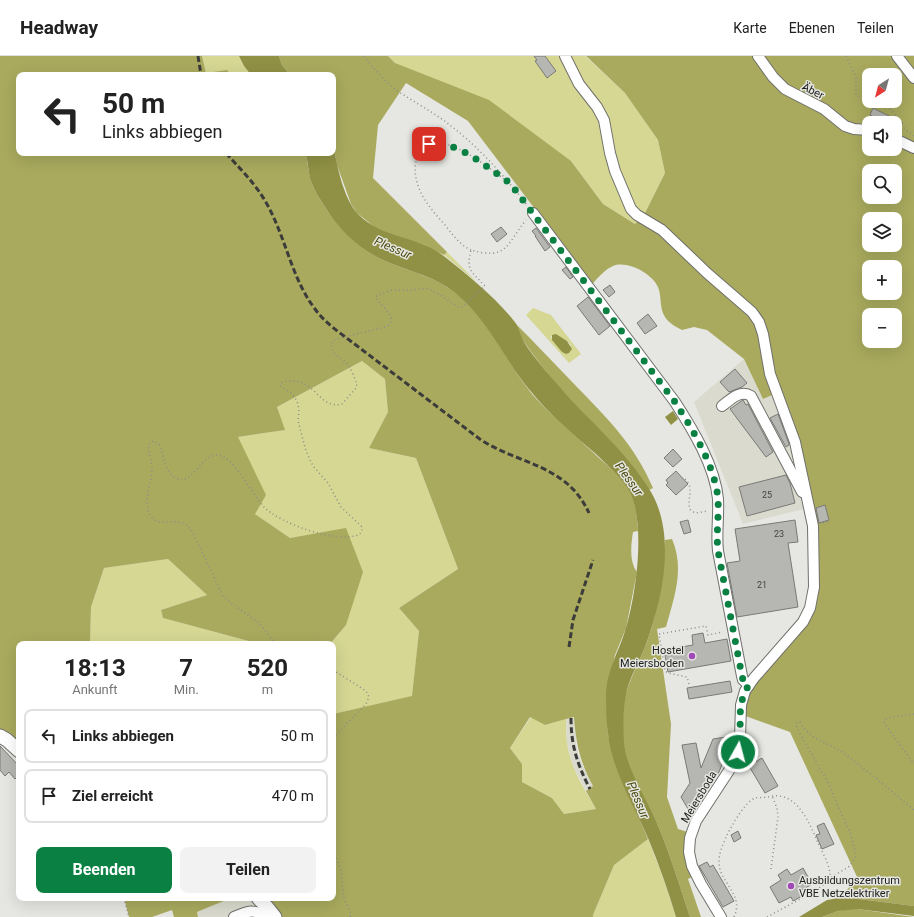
<!DOCTYPE html>
<html lang="de">
<head>
<meta charset="utf-8">
<style>
	:root { --surface:#fff; --page:#f2f2f2; --text:#222; --muted:#767676; --line:#e0e0e0; --accent:#0b8043 }
	body { margin:0; font-family:Roboto,sans-serif; background:var(--page); color:var(--text); height:100vh; display:flex; flex-direction:column; font-size:15px; white-space:nowrap }
	* { box-sizing:border-box; margin:0 }
	p { font-size:13px; color:var(--muted) }
	.icon { flex:none; width:22px; height:22px; fill:none; stroke:currentColor; stroke-width:2; stroke-linecap:round; stroke-linejoin:round }
	.map { position:relative; flex:1; overflow:hidden }
	.panel { position:absolute; left:16px; top:585px; width:320px; height:260px; display:flex; flex-direction:column; background:var(--surface); border-radius:8px; box-shadow:0 4px 16px #0002 }
	.panel>* { flex:none }
	.banner { position:absolute; left:16px; top:16px; width:320px; height:84px; border-radius:8px; box-shadow:0 4px 16px #0002; background:#fff; color:var(--text); overflow:hidden }
	.needle { width:26px; rotate:216deg }
	.fabs { position:absolute; left:862px; top:12px; display:grid; gap:8px }
	.fabs a { display:grid; place-items:center; width:40px; height:40px; border-radius:8px; background:var(--surface); box-shadow:0 4px 16px #0002; font-size:20px }
	.pin { position:absolute; display:grid; place-items:center; width:34px; height:34px; color:#fff; margin:-17px; border-radius:8px; box-shadow:0 2px 6px #0006 }
	.me { position:absolute; width:44px; margin:-22px; rotate:7deg; stroke-linejoin:round; filter:drop-shadow(0 0 3px #0008) }
	.turn { display:flex; align-items:center; gap:14px; height:84px; padding:0 20px; font-size:18px }
	.turn .icon { width:52px; height:52px; stroke-width:2.5 }
	.turn b { display:block; font-size:28px; line-height:34px }
	.eta { display:flex; justify-content:space-evenly; align-items:center; height:68px; text-align:center }
	.eta b { font-size:24px; font-weight:700; line-height:28px }
	.cta { display:flex; gap:8px; margin-top:auto; padding:8px 20px }
	.cta a { flex:1; height:46px; border-radius:8px; background:var(--accent); color:#fff; font-size:16px; font-weight:700; line-height:46px; text-align:center }
	.cta a+a { background:var(--page); color:var(--text) }
	ul { padding:0; list-style:none }
	li { display:flex; align-items:center; gap:12px; height:54px; margin:0 8px 6px; padding:0 12px; border:2px solid var(--line); border-radius:8px }
	li div { flex:1 }
	li b { display:block; font-size:15px }
	li em { font-style:normal }
	header { display:flex; align-items:center; gap:24px; box-sizing:border-box; height:56px; padding:0 20px; background:var(--surface); border-bottom:1px solid var(--line) }
	header strong { font-size:19px }
	nav { display:flex; gap:22px; margin-inline-start:auto; font-size:14px }
	.map>svg:first-child { display:block }
	.built { fill:#dadbce }
	.green { fill:#d5d792; fill-rule:evenodd }
	.forest { fill:#a9aa5e; fill-rule:evenodd }
	.water { fill:#909145 }
	.building { fill:#b6b7b2; stroke:#797a75 }
	.lines { fill:none; stroke-linecap:round; stroke-linejoin:round }
	.minor-casing { stroke:#70706c; stroke-width:12 }
	.major-casing { stroke:#70706c; stroke-width:15 }
	.path { stroke:#8c8c89; stroke-width:1.5; stroke-dasharray:1 3; stroke-linecap:butt }
	.minor { stroke:#fff; stroke-width:10 }
	.major { stroke:#fff; stroke-width:13 }
	.rail { stroke:#3c3c3a; stroke-width:3; stroke-dasharray:6 3; stroke-linecap:butt }
	.route { stroke:#0b8043; stroke-width:7; stroke-dasharray:0 12.6 }
	.poi-dot { fill:#a048b5; stroke:#e6e7e2; stroke-width:1.5 }
	.labels { text-anchor:middle; dominant-baseline:central; stroke-width:3; stroke-linejoin:round; paint-order:stroke }
	.number-label { font-size:9px; fill:#434441 }
	.street-label { font-size:11px; fill:#1d1d1b; stroke:#e6e7e2 }
	.poi-label { font-size:11px; fill:#1d1d1b; stroke:#e6e7e2; text-anchor:end }
	.water-label { font-size:12px; font-style:italic; fill:#49490d; stroke:#e6e7e2 }
</style>
</head>
<body>
<header>
<strong>Headway</strong>
<nav><a>Karte</a><a>Ebenen</a><a>Teilen</a></nav>
</header>
<div class="map">
<svg width="914" height="861" viewBox="0 0 914 861">
	<rect width="100%" height="100%" fill="#e6e7e2"/>
	<g class="built">
		<polygon points="744,303 763,343 777,337 798,400 786,406 808,452 743,468 694,346"/>
		<polygon points="575,661 576,688 578,698 583,710 593,730 586,735 574,713 567,688 566,663"/>
		<polygon points="231,842 258,842 275,861 198,861 197,856"/>
	</g>
	<g class="green">
		<polygon points="202,0 239,0 244,10 251,19 231,19 227,15 206,17"/>
		<polygon points="388,0 585,0 625,37 658,84 665,117 645,157 635,168 603,148 571,105 395,7"/>
		<polygon points="447,196 477,226 444,199"/>
		<path d="M 533,252 L 551,259 L 581,298 L 569,307 L 526,259 ZM 552,279 L 567,285 L 571,289 L 564,297 L 551,281 Z"/>
		<polygon points="362,305 385,323 388,356 369,392 416,402 458,513 399,552 419,575 412,641 333,658 333,588 330,588 346,569 346,473 290,482 255,458 238,381 284,374 277,351"/>
		<polygon points="168,503 207,539 161,554 163,562 260,588 90,588 91,551 104,512"/>
		<path d="M 531,661 L 545,669 L 566,663 C 566,675 566,688 570,700 C 575,719 586,736 596,753 L 564,758 L 552,742 L 522,726 L 522,708 L 510,692 Z"/>
		<polygon points="648,783 662,819 676,861 593,861 593,859 614,809"/>
	</g>
	<g class="forest">
		<path d="M 0,0 L 202,0 L 206,17 L 227,14 L 231,19 L 19,19 L 19,97 L 306,97 C 307,105 308,113 310,121 C 312,130 318,140 323,148 C 340,175 360,195 390,207 C 412,216 434,221 453,235 C 488,262 505,305 532,338 C 552,361 576,380 598,401 C 608,410 620,420 627,431 C 636,445 637,460 638,475 L 633,476 C 631,489 629,505 637,516 L 626,572 L 615,599 L 606,638 L 608,679 L 617,712 L 648,783 L 614,809 L 593,859 L 593,861 L 275,861 L 258,842 L 333,842 L 333,658 L 412,640 L 419,575 L 399,552 L 458,513 L 416,402 L 369,392 L 388,356 L 385,323 L 362,305 L 277,351 L 285,374 L 238,381 L 266,439 L 255,458 L 290,482 L 346,472 L 363,516 L 346,569 L 330,588 L 260,588 L 163,562 L 161,554 L 207,539 L 168,503 L 104,512 L 91,551 L 90,588 L 19,588 L 19,695 L 0,680 ZM 530,661 L 545,669 L 566,663 L 574,661 C 576,688 580,706 593,730 L 586,735 L 596,753 L 564,758 L 552,742 L 522,726 L 522,708 L 510,692 Z"/>
		<path d="M 279,0 L 388,0 L 395,7 L 489,44 L 571,105 L 603,148 L 635,168 L 645,157 L 665,117 L 658,84 L 625,37 L 586,0 L 914,0 L 914,850 L 859,843 L 838,842 L 858,823 L 790,676 L 740,658 L 741,649 L 810,552 L 813,470 L 777,337 L 763,343 L 744,303 L 707,274 L 694,271 L 682,274 C 676,271 669,267 665,261 C 659,252 662,241 658,231 C 652,218 628,204 613,210 C 605,213 598,222 592,228 L 468,65 L 406,27 L 378,69 L 373,122 L 447,196 L 444,199 L 425,189 L 386,177 L 377,173 L 357,157 L 351,148 L 337,109 L 333,88 L 333,19 L 290,19 L 282,9 ZM 869,19 L 895,19 L 895,45 L 869,45 ZM 869,67 L 895,67 L 895,93 L 869,93 ZM 869,115 L 895,115 L 895,141 L 869,141 ZM 869,163 L 895,163 L 895,189 L 869,189 ZM 869,211 L 895,211 L 895,237 L 869,237 ZM 869,259 L 895,259 L 895,285 L 869,285 Z"/>
		<path d="M 514,266 C 535,287 555,308 576,330 C 608,363 634,388 653,432 L 649,434 C 613,380 561,341 525,287 C 520,281 518,273 514,266 Z"/>
		<path d="M 672,483 C 685,513 674,542 666,571 L 657,573 L 671,668 L 667,741 L 678,773 L 691,777 L 696,819 L 688,823 L 701,861 L 690,861 C 680,831 671,801 659,772 C 648,746 631,722 625,694 C 621,678 623,658 625,642 C 629,623 640,605 647,586 C 659,553 664,519 665,484 Z"/>
		<polygon points="124,842 231,842 197,856 198,861 174,861 172,854 152,861 129,861"/>
		<polygon points="847,853 857,853 914,861 822,861 838,855"/>
	</g>
	<g class="water">
		<polygon points="239,0 279,0 282,9 290,19 251,19 244,10"/>
		<path d="M 333,88 C 337,109 343,142 358,158 C 383,184 419,179 445,201 C 469,220 495,241 514,265 C 519,271 520,279 524,286 C 534,302 547,316 559,330 C 589,365 627,396 651,436 C 677,481 662,545 645,591 C 639,606 631,619 627,634 C 623,651 623,669 624,686 C 626,713 649,746 659,772 C 671,801 680,831 690,861 L 676,861 C 668,835 659,808 648,782 C 634,750 612,714 608,678 C 606,665 606,650 606,637 C 607,614 619,595 625,575 C 636,541 647,464 628,433 C 620,420 608,410 597,399 C 575,380 552,361 533,338 C 505,306 488,263 454,236 C 435,221 412,216 390,207 C 362,196 341,177 325,151 C 319,142 313,132 310,122 C 308,114 308,106 306,99 L 306,97 L 333,97 Z"/>
		<polygon points="556,278 567,285 572,293 569,297 566,298 562,296 552,284 552,279"/>
		<polygon points="673,355 678,363 671,369 665,361"/>
		<polygon points="838,842 859,843 914,850 914,860 857,853 838,855 822,861 799,861 827,844"/>
	</g>
	<g class="building">
		<polygon points="534,0 545,0 556,15 547,22 535,5 537,4"/>
		<polygon points="873,52 903,67 886,67 870,59"/>
		<polygon points="501,171 507,178 497,186 491,178"/>
		<polygon points="536,172 550,191 545,195 535,180 536,180 532,175"/>
		<polygon points="566,211 573,221 570,223 562,214"/>
		<polygon points="610,229 615,236 609,241 603,234"/>
		<polygon points="588,241 610,270 599,279 577,250"/>
		<polygon points="648,258 657,270 645,278 637,267"/>
		<polygon points="735,313 747,327 742,331 729,336 720,326"/>
		<polygon points="743,344 746,349 748,348 773,396 766,401 730,353"/>
		<polygon points="778,358 789,388 789,389 786,391 770,362"/>
		<polygon points="673,393 682,403 673,411 664,402"/>
		<polygon points="676,415 688,428 676,439 666,429 668,427 666,424"/>
		<polygon points="786,419 790,427 795,447 747,460 739,431"/>
		<polygon points="825,449 829,464 819,467 816,452"/>
		<polygon points="688,464 691,476 684,478 680,466"/>
		<polygon points="795,464 798,486 788,487 798,551 737,561 727,507 740,505 735,473"/>
		<polygon points="703,577 705,587 727,583 731,605 668,616 664,594 693,589 692,579"/>
		<polygon points="730,625 732,636 689,643 687,632"/>
		<polygon points="733,680 719,716 691,758 681,741 690,727 682,689 696,687 701,712 713,683"/>
		<polygon points="0,690 19,710 19,719 15,723 9,716 5,720 0,714"/>
		<polygon points="762,702 778,730 765,737 749,710"/>
		<polygon points="824,767 834,788 822,793 816,779 820,778 817,770"/>
		<polygon points="738,775 741,782 734,786 731,779"/>
		<polygon points="707,806 710,811 713,809 734,845 723,851 699,810"/>
		<polygon points="803,812 812,828 801,835 804,839 793,845 791,841 779,847 770,831 781,824 778,819 787,813 791,819"/>
	</g>
	<g class="lines">
		<g class="minor-casing">
			<g id="minor">
				<polyline points="565,0 579,28 597,51 604,64 610,97 615,115 631,153 637,159 662,174 707,217 752,256 759,266 763,278 770,318 795,386 813,470 814,531 810,552 803,566 754,622 745,635 741,649 740,683 738,696 730,713 696,765 690,782 689,796 692,810 701,828 721,861"/>
				<polyline points="758,0 773,21 785,33 824,53 845,70 854,73 869,74"/>
				<polyline points="897,0 914,22"/>
				<polyline points="895,83 914,92"/>
				<path d="M 533,157 L 675,346 C 693,374 715,410 718,443 C 719,461 716,478 718,495 L 742,620 L 743,624 L 749,629"/>
				<path d="M 722,350 C 730,344 740,333 751,340 L 802,436"/>
				<path d="M 234,861 C 245,857 254,851 264,861"/>
			</g>
		</g>
		<g class="major-casing">
			<g id="major">
				<polyline points="0,680 7,684 19,695"/>
				<polyline points="258,842 267,851 275,861"/>
			</g>
		</g>
		<g class="path">
			<path d="M 364,0 C 373,12 383,23 395,33 C 413,46 434,56 451,70 C 480,92 505,121 527,149"/>
			<polyline points="846,0 856,21 856,40 869,43"/>
			<path d="M 876,45 C 895,50 895,62 906,74 C 908,76 912,78 914,80"/>
			<path d="M 471,194 C 460,189 453,179 445,169 C 430,152 415,136 415,111 C 416,105 417,99 420,94 C 426,86 436,86 445,88 C 466,93 490,113 507,125"/>
			<path d="M 685,423 C 696,434 685,443 691,455 L 696,457 L 708,455"/>
			<polyline points="823,467 827,466 826,462"/>
			<path d="M 276,588 L 259,567 L 231,547 L 223,540 L 193,477 C 183,460 173,468 158,466 C 137,456 153,428 152,411 C 152,403 146,394 150,387 L 154,385 L 159,388 C 165,398 163,411 172,419 C 192,439 201,389 224,401 C 237,408 253,439 264,451 C 279,467 339,489 360,478 L 362,474 L 362,471 L 341,451 L 328,427 L 313,410 L 306,395 L 298,365 L 299,353 L 297,345 L 292,338 L 281,330 L 281,327 C 284,325 286,325 290,325 C 294,325 299,325 302,327 C 317,332 323,353 342,348 L 356,332 L 357,328 C 355,323 352,315 349,310 C 343,301 330,300 331,287 L 336,283 L 385,271 C 401,265 382,250 376,243 L 376,240 L 392,234 L 411,234 L 426,232 L 439,238 L 458,251 L 462,251 L 485,230 C 471,215 466,215 471,194 C 508,205 507,187 526,164"/>
			<polyline points="333,614 366,635 369,641 366,648 333,682"/>
			<polyline points="689,628 687,621 668,617 665,615 659,578 706,570 708,579 723,576"/>
			<polyline points="914,658 892,661 886,663 884,667 914,708"/>
			<polyline points="333,795 341,814 344,843 351,858 350,861"/>
			<polyline points="771,813 778,761 777,752 772,740"/>
			<polyline points="124,842 129,861"/>
			<path d="M 734,861 C 745,838 718,826 719,805 C 719,796 724,786 727,779 C 732,769 745,746 755,742 C 759,741 763,742 767,741 C 771,741 775,739 779,740 C 800,742 811,771 818,787 C 823,798 831,810 830,822"/>
			<path d="M 767,861 L 815,835 L 826,827 L 830,822 L 850,810 L 856,799 L 851,779 L 837,748 L 829,728 L 799,676 L 796,669 L 797,666 L 800,666 C 811,685 826,685 842,696 C 867,714 890,734 914,754"/>
		</g>
		<use href="#minor" class="minor"/>
		<use href="#major" class="major"/>
		<g class="rail">
			<polyline points="198,0 201,19"/>
			<path d="M 226,97 C 241,114 257,129 268,150 C 286,183 292,223 315,253 C 323,264 333,272 344,280 L 481,384 C 521,409 567,409 589,457"/>
			<polyline points="569,591 573,564 593,504"/>
			<path d="M 571,662 C 571,689 577,708 590,733"/>
		</g>
	</g>
	<g class="lines">
		<path class="route" d="M 429,88 C 456,83 489,113 510,127 L 675,346 C 693,374 715,410 718,443 C 719,461 716,478 718,495 L 742,620 L 743,624 L 749,629 C 734,651 744,672 738,696"/>
	</g>
	<g class="poi-dot">
		<circle cx="692" cy="600" r="4"/>
		<circle cx="791" cy="830" r="4"/>
	</g>
	<g class="labels">
		<g class="number-label">
			<text x="767" y="439">25</text>
			<text x="779" y="478">23</text>
			<text x="762" y="529">21</text>
		</g>
		<g class="street-label">
			<text transform="translate(813 35) rotate(27)">Äber</text>
			<text transform="translate(699 741) rotate(-59)">Meiersboda</text>
		</g>
		<g class="poi-label">
			<text x="684" y="594">Hostel<tspan x="684" dy="13">Meiersboden</tspan></text>
			<text x="799" y="824" text-anchor="start">Ausbildungszentrum<tspan x="799" dy="13">VBE Netzelektriker</tspan></text>
		</g>
		<g class="water-label">
			<text transform="translate(393 192) rotate(23)">Plessur</text>
			<text transform="translate(629 423) rotate(54)">Plessur</text>
			<text transform="translate(638 744) rotate(67)">Plessur</text>
		</g>
	</g>
</svg>
<div class="fabs">
<a><svg class="needle" viewBox="-14 -14 28 28"><path d="M0-13l5 13h-10z" fill="#e53935"/><path d="M0 13l5-13h-10z" fill="#767676"/></svg></a>
<a><svg class="icon" aria-label="sound" viewBox="0 0 24 24"><path d="M4 9h4l5-4v14l-5-4H4zM17 9q2 3 0 6"/></svg></a>
<a><svg class="icon" aria-label="search" viewBox="0 0 24 24"><circle cx="10" cy="10" r="6"/><path d="M15 15l6 6"/></svg></a>
<a><svg class="icon" aria-label="layers" viewBox="0 0 24 24"><path d="M12 4l9 5-9 5-9-5zM3 14l9 5 9-5"/></svg></a>
<a>+</a>
<a>−</a>
</div>
<div class="pin" style="left:429px;top:88px;background:#d93025"><svg class="icon" aria-label="arrive" viewBox="0 0 24 24"><path d="M6 21V4h12l-3 4 3 4H6"/></svg></div>
<svg class="me" style="left:738px;top:696px" viewBox="-20 -20 40 40"><circle r="17" fill="#0b8043" stroke="#fff" stroke-width="3"/><path d="M0-11L8 9 0 5-8 9z" fill="#fff"/></svg>
<div class="banner">
<div class="turn"><svg class="icon" aria-label="left" viewBox="0 0 24 24"><path d="M17 20v-9H6M10 6l-5 5 5 5"/></svg><div><b>50 m</b>Links abbiegen</div></div>
</div>
<section class="panel">
<div class="eta">
<div><b>18:13</b><p>Ankunft</p></div>
<div><b>7</b><p>Min.</p></div>
<div><b>520</b><p>m</p></div>
</div>
<ul>
<li><svg class="icon" aria-label="left" viewBox="0 0 24 24"><path d="M17 20v-9H6M10 6l-5 5 5 5"/></svg><div><b>Links abbiegen</b></div><em>50 m</em></li>
<li><svg class="icon" aria-label="arrive" viewBox="0 0 24 24"><path d="M6 21V4h12l-3 4 3 4H6"/></svg><div><b>Ziel erreicht</b></div><em>470 m</em></li>
</ul>
<div class="cta"><a>Beenden</a><a>Teilen</a></div>
</section>
</div>
</body>
</html>
